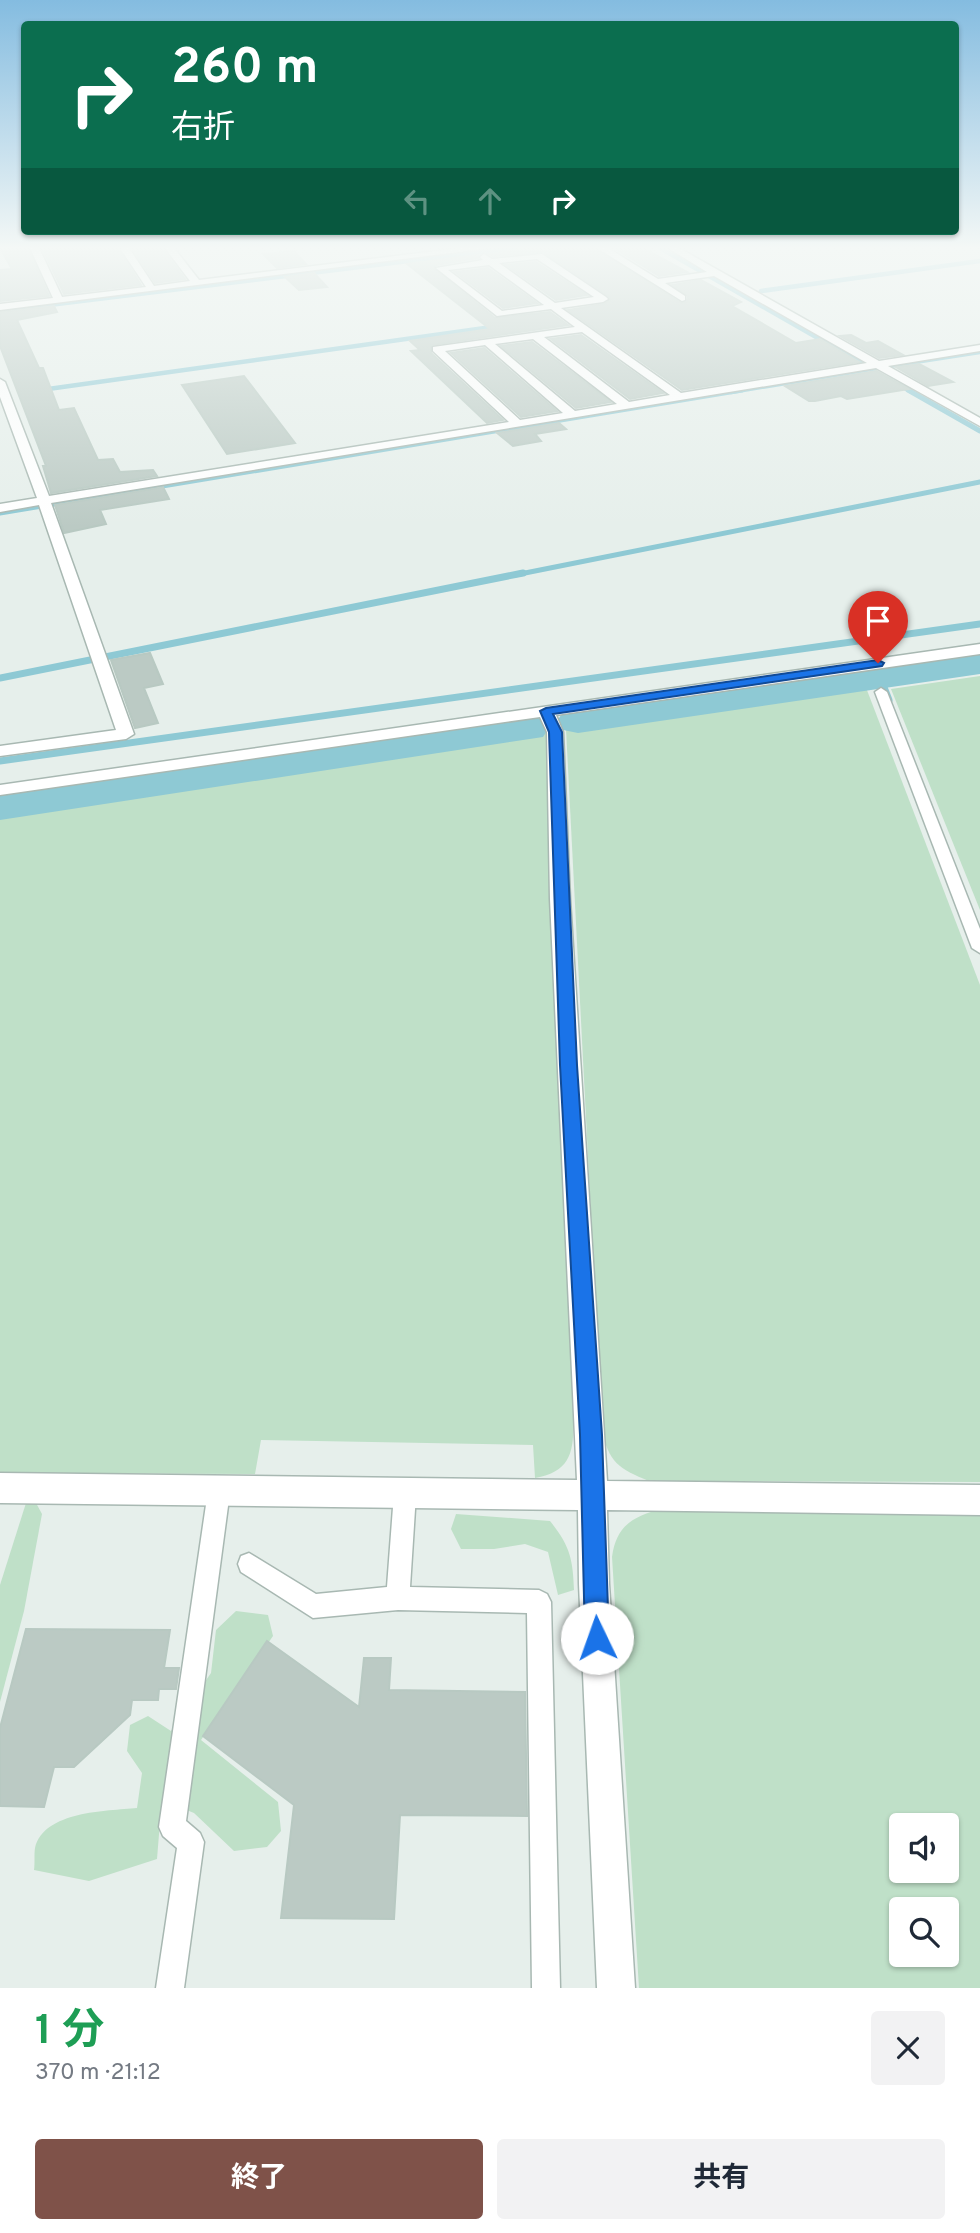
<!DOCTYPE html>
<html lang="ja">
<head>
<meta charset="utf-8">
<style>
	:root { --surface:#fff; --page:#f2f2f3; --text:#1f2937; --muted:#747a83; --accent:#7f5249 }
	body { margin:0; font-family:Overpass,"Noto Sans JP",sans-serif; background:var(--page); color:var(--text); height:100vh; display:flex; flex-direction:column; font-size:26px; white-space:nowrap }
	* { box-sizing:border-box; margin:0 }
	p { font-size:23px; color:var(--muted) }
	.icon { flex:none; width:38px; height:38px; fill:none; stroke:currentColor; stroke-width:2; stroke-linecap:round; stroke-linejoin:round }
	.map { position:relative; height:1988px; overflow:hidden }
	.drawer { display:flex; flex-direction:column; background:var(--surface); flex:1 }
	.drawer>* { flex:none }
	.guide { position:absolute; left:21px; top:21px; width:938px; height:214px; border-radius:7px; box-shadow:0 2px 5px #0004; background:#0b6e4f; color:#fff; overflow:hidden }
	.tools { position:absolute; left:889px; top:1813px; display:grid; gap:14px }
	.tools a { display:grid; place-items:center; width:70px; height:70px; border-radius:7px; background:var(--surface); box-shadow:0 2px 5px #0004; font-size:35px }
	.pin { position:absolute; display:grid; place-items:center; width:60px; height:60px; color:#fff; margin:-72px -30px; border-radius:50% 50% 50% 0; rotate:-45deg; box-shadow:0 0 7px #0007 }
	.pin .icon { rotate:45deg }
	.me { position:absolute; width:77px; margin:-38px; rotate:357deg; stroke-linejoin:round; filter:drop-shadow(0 0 5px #0008) }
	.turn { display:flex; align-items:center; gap:24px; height:147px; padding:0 35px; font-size:32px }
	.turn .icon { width:91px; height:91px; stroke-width:2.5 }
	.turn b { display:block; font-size:49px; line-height:60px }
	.lanes { display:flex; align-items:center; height:66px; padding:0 35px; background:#0003; justify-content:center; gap:35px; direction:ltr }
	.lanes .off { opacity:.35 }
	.round { display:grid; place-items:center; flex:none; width:74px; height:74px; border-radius:7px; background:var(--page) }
	.overview { display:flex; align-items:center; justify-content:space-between; height:119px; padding:0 35px }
	h1 { font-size:42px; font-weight:700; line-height:52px; color:#1e9e55 }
	.cta { display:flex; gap:14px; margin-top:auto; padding:14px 35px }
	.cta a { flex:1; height:80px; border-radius:7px; background:var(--accent); color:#fff; font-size:28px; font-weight:700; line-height:80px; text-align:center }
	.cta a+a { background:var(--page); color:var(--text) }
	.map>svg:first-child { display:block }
	.green { fill:#bfe0c8; fill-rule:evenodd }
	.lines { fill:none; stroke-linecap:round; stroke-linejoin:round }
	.stream-far2 { stroke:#8ec9d4; stroke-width:4.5 }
	.stream-far1 { stroke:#8ec9d4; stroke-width:5 }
	.stream { stroke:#8ec9d4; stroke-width:7 }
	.river { fill:#8ec9d4; fill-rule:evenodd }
	.building { fill:#bbcac4; stroke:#b8c9c2; stroke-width:2 }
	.lane-casing { stroke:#a8b8b2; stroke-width:3 }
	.street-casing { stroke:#a8b8b2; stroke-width:3 }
	.lane { fill:#fff; fill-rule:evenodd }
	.street { fill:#fff; fill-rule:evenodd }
	.route { fill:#1a73e8; stroke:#114b97; stroke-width:2 }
</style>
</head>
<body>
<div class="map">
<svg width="980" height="1988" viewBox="0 0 980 1988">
	<rect width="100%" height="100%" fill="#e6efeb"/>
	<g class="green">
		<polygon points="980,676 980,910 891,689"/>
		<path d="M 865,685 L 980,985 L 980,1482 L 649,1481 C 619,1469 608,1462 602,1429 L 566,729 Z"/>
		<path d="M 546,733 L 573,1411 C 574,1446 575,1471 535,1478 L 533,1445 L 261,1440 L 255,1474 L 0,1473 L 0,812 Z"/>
		<polygon points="26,1503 36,1503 42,1514 24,1611 0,1702 0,1585"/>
		<path d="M 662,1509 L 980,1513 L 980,1988 L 639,1988 L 612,1557 C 616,1526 633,1516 662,1509 ZM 901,1825 L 947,1825 L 947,1871 L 901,1871 ZM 901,1909 L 947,1909 L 947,1955 L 901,1955 Z"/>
		<path d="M 456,1514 L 550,1521 C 570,1546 573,1559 574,1590 L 558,1595 L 548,1552 L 525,1544 L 494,1549 L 461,1549 L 451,1529 Z"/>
		<path d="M 236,1611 L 268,1615 L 273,1636 L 201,1740 L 278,1802 L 281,1831 L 267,1847 L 234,1851 L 194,1813 L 184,1809 L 160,1822 L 157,1859 L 89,1881 L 34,1870 C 35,1863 34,1854 35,1848 C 44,1811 106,1811 137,1808 L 142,1773 L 127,1751 L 130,1725 L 148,1716 L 171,1731 L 211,1673 L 216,1630 Z"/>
	</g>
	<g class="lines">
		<g class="stream-far2">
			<polyline points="660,248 872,369"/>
			<polyline points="761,291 980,261"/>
			<polyline points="0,311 515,248"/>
			<polyline points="889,366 980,352"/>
			<polyline points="899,385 912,392"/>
			<polyline points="41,390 499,326"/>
			<polyline points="731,392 877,368"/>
		</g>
		<g class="stream-far1">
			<polyline points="908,390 980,431"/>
			<polyline points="0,513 742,390"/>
			<polyline points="515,575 980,482"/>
		</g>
		<g class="stream">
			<polyline points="880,677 889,700"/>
			<polyline points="0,678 523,573"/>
			<polyline points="0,761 980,624"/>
		</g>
		<g class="river">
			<polygon points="980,650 980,674 578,733 563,730 557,721 563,712 578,709"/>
			<polygon points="528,716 543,719 549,728 543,737 0,820 0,792"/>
		</g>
	</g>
	<g class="building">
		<polygon points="0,248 28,248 49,296 0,301 0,270 12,269"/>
		<polygon points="42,248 118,248 141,285 64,294"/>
		<polygon points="132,248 162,248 185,279 155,283"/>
		<polygon points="534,248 594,248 681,303 687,302 688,296 672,285 701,280 741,302 732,306 796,343 820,339 859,362 682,390 568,310 604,304 611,299 607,295 543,252 493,256 489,254"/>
		<polygon points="614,248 643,248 687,272 659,276"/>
		<polygon points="294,251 306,264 277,268 263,254"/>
		<polygon points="478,255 478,258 436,265 433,268 495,318 550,312 568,325 431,345 431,353 503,420 487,423 411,351 420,350 410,341 490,329 407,264"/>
		<polygon points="536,262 587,295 556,300 506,265"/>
		<polygon points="488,268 537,303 503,308 455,272"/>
		<polygon points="314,273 327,287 299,290 285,277"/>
		<polygon points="54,306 57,312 17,320 39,368 43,368 59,410 74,408 98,460 113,459 120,472 153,470 157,476 51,493 43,466 46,466 0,346 0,312"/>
		<polygon points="581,335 663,393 630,399 551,339"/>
		<polygon points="851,335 866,343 878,341 903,355 879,358 840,336"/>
		<polygon points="532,342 611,402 576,408 501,346"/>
		<polygon points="484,348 557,411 521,417 451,353"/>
		<polygon points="919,364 953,382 928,386 896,367"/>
		<polygon points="876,371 909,389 847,399 841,396 815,401 809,401 785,386"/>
		<polygon points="244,376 295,443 227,454 182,385"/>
		<polygon points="559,423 566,429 535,434 541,441 513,446 497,433"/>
		<polygon points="163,487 169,499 100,510 106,524 64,533 55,505"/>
		<polygon points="150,653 163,684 144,688 158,723 135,728 111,660"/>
		<polygon points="26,1629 170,1630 164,1668 179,1668 176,1689 159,1689 158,1700 132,1700 130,1715 74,1767 54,1767 44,1807 0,1806 0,1728"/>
		<polygon points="267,1641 359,1707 364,1658 391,1658 389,1690 525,1692 527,1816 400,1815 394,1919 281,1918 294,1805 203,1736"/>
	</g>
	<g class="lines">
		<g class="lane-casing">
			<g id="lane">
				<polygon points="881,688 887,692 980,929 980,953 972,948 875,692"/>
				<polygon points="219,1480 227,1483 230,1491 186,1821 200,1833 204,1842 184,1988 156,1988 177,1848 163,1836 159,1827 208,1491 211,1483"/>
				<polygon points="405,1483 413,1486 416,1494 410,1587 539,1590 547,1594 551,1602 560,1988 532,1988 527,1613 398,1610 313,1618 241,1572 238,1564 241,1556 249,1553 316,1594 387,1587 394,1494 397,1486"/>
			</g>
		</g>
		<g class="street-casing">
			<g id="street">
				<polygon points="30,248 39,248 62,297 146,287 120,248 129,248 154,286 190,281 165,248 174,248 199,280 461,248 490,248 0,310 0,304 53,298"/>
				<path d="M 597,248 L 608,248 L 658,279 L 707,272 L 668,248 L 679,248 L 879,361 L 980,345 L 980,351 L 888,366 L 980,418 L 980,426 L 876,368 L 51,503 L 134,734 L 126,739 L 0,756 L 0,746 L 116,730 L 39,505 L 0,512 L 0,504 L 37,498 L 0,397 L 0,379 L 5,382 L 49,496 L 509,422 L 433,351 L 433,347 L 575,327 L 551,309 L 497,316 L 436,268 L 483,260 L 480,257 L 484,254 L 492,259 L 542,254 L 606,297 L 608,299 L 603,302 L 561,308 L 681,393 L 867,363 L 714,276 L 665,283 L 685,296 L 685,300 L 682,301 ZM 537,259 L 594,297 L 555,303 L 499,263 ZM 489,265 L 544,305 L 502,311 L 448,270 ZM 582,332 L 670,395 L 629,402 L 544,337 ZM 533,339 L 617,404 L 575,411 L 495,344 ZM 485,345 L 563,413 L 520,420 L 445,351 Z"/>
				<polygon points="980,644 980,654 556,715 563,732 570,899 607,1481 980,1485 980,1515 607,1510 609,1584 635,1988 597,1988 579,1584 578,1510 0,1503 0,1473 577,1480 550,899 547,732 540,717 0,795 0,785"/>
			</g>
		</g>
		<use href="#lane" class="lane"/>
		<use href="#street" class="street"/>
	</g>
	<linearGradient id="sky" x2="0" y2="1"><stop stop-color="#84bce0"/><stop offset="0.47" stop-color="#f4f8f6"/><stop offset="1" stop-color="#f4f8f6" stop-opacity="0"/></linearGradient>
	<rect width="980" height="527" fill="url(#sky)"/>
	<polygon class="route" points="878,660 884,663 882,666 553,714 562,732 577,1065 602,1435 609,1638 605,1647 597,1650 588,1647 585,1638 580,1435 560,1065 549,732 540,711 546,708"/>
</svg>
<div class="tools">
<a><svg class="icon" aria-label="sound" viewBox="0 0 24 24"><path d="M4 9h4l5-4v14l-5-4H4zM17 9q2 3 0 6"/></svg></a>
<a><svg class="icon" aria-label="search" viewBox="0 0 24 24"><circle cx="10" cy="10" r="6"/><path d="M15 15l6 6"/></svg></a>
</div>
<div class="pin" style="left:878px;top:663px;background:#d93025"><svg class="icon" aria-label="arrive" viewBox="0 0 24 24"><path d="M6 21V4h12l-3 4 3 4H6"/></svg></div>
<svg class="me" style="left:597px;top:1638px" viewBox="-20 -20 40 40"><circle r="19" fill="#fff"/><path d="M0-13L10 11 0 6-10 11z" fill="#1a73e8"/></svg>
<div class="guide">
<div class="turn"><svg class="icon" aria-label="right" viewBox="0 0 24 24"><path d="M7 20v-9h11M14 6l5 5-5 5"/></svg><div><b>260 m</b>右折</div></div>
<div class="lanes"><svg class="icon off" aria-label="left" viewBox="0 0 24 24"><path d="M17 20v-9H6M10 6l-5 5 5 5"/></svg><svg class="icon off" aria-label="ahead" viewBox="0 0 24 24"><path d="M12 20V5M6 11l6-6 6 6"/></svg><svg class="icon" aria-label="right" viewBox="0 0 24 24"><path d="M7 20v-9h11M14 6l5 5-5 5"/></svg></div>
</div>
</div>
<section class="drawer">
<div class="overview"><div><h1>1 分</h1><p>370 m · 21:12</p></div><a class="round"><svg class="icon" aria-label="close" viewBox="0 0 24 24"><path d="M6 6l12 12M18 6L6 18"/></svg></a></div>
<div class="cta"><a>終了</a><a>共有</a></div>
</section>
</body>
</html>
